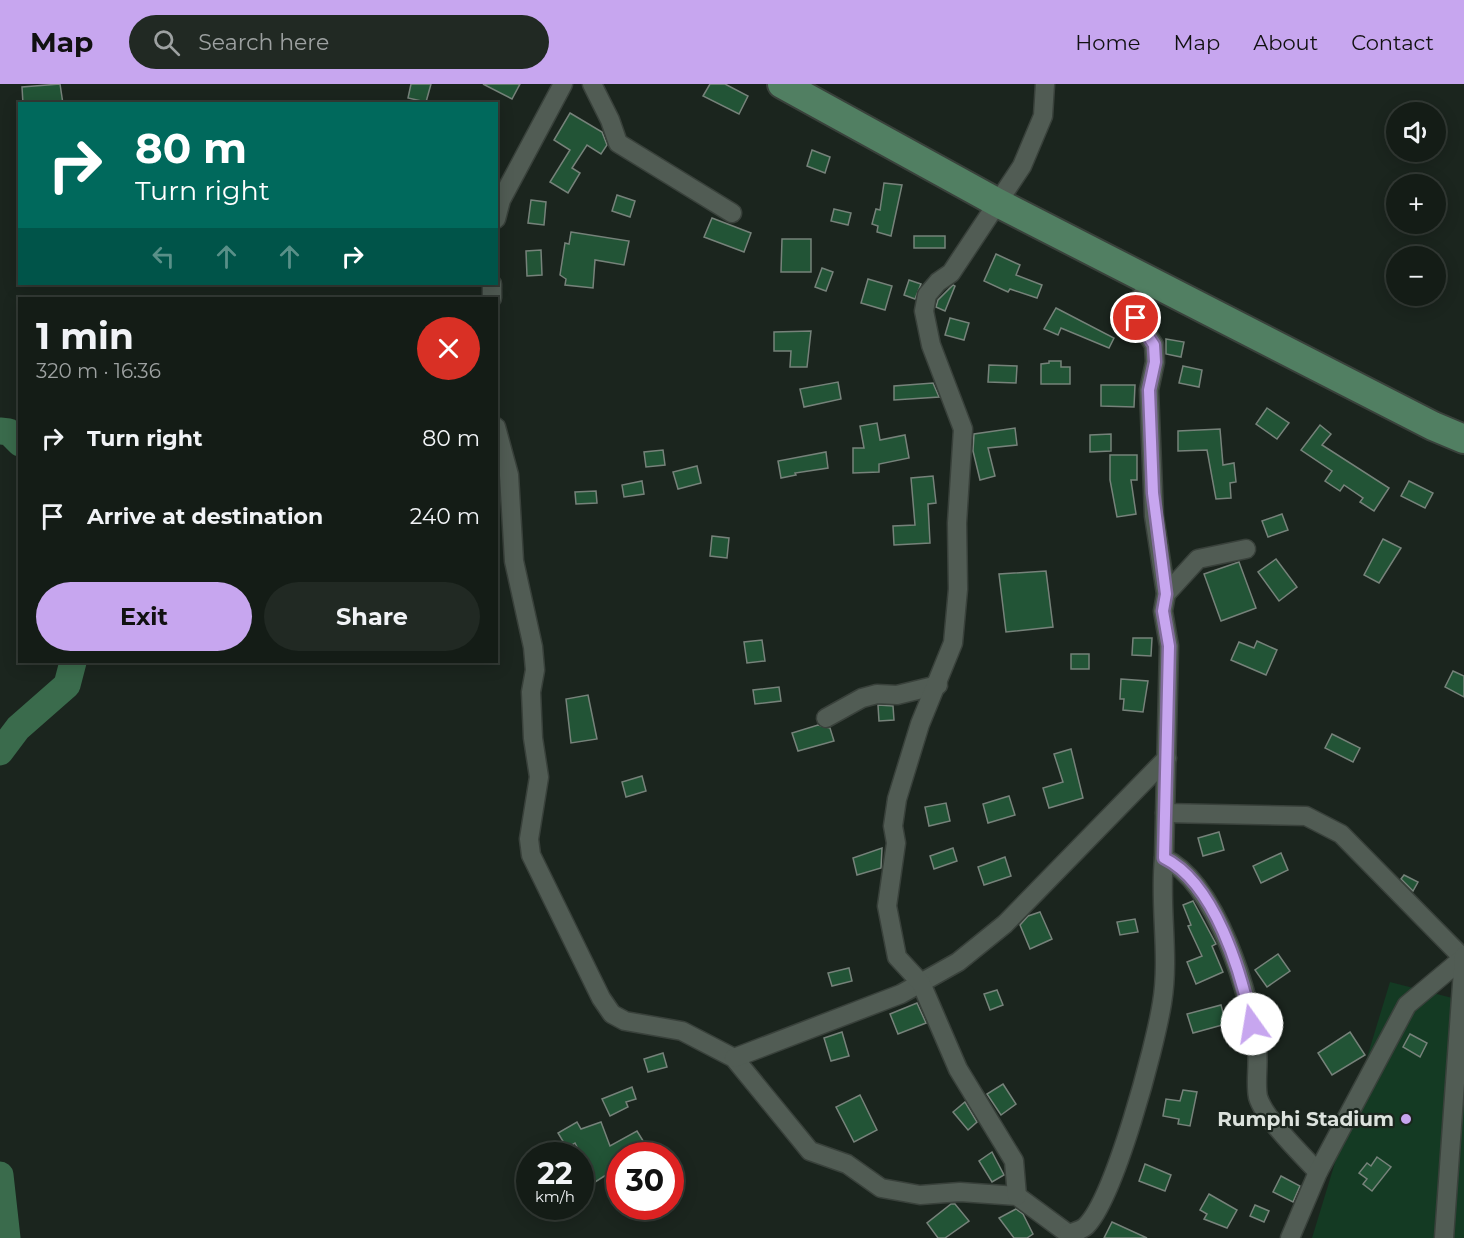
<!DOCTYPE html>
<html lang="en">
<head>
<meta charset="utf-8">
<style>
	:root { --surface:#141c16; --page:#212923; --text:#f1f3f6; --muted:#9da1a1; --line:#333a35; --accent:#c7a6ef }
	body { margin:0; font-family:Montserrat,sans-serif; background:var(--page); color:var(--text); height:100vh; display:flex; flex-direction:column; font-size:22px; white-space:nowrap }
	* { box-sizing:border-box; margin:0 }
	p { font-size:20px; color:var(--muted) }
	.icon { flex:none; width:33px; height:33px; fill:none; stroke:currentColor; stroke-width:2; stroke-linecap:round; stroke-linejoin:round }
	.map { position:relative; flex:1; overflow:hidden }
	.panel { position:absolute; left:18px; top:213px; width:480px; height:366px; display:flex; flex-direction:column; background:var(--surface); border-radius:0px; box-shadow:0 3px 15px #0003,0 0 0 2px var(--line) }
	.panel>* { flex:none }
	.top-card { position:absolute; left:18px; top:18px; width:480px; height:183px; border-radius:0px; box-shadow:0 3px 15px #0003,0 0 0 2px var(--line); background:#00695c; color:#fff; overflow:hidden }
	.tools { position:absolute; left:1386px; top:18px; display:grid; gap:12px }
	.tools a { display:grid; place-items:center; width:60px; height:60px; border-radius:50%; background:var(--surface); box-shadow:0 3px 15px #0003,0 0 0 2px var(--line); font-size:30px }
	.speed { position:absolute; left:516px; top:1058px; display:flex; gap:12px; font-size:30px; font-weight:700; text-align:center }
	.speed>* { display:grid; place-content:center; width:78px; height:78px; border-radius:50%; background:var(--surface); box-shadow:0 3px 15px #0003,0 0 0 2px var(--line); line-height:1 }
	.speed small { font-size:15px; font-weight:400 }
	.speed .limit { border:9px solid #d22; background:#fff; color:#111 }
	.pin { position:absolute; display:grid; place-items:center; width:51px; height:51px; color:#fff; margin:-26px; border:3px solid #fff; border-radius:50%; box-shadow:0 2px 6px #0007 }
	.me { position:absolute; width:66px; margin:-33px; rotate:347deg; stroke-linejoin:round; filter:drop-shadow(0 0 4px #0008) }
	.turn { display:flex; align-items:center; gap:21px; height:126px; padding:0 18px; font-size:27px }
	.turn .icon { width:78px; height:78px; stroke-width:2.5 }
	.turn b { display:block; font-size:42px; line-height:51px }
	.lanes { display:flex; align-items:center; height:57px; padding:0 18px; background:#0003; justify-content:center; gap:30px; direction:ltr }
	.lanes .off { opacity:.35 }
	.round { display:grid; place-items:center; flex:none; width:63px; height:63px; border-radius:32px; background:var(--page) }
	.head { display:flex; align-items:center; justify-content:space-between; height:102px; padding:0 18px }
	h1 { font-size:36px; font-weight:700; line-height:45px }
	.cta { display:flex; gap:12px; margin-top:auto; padding:12px 18px }
	.cta a { flex:1; height:69px; border-radius:36px; background:var(--accent); color:#111; font-size:24px; font-weight:700; line-height:69px; text-align:center }
	.cta a+a { background:var(--page); color:var(--text) }
	ul { padding:0; list-style:none }
	li { display:flex; align-items:center; gap:18px; height:78px; padding:0 18px }
	li div { flex:1 }
	li b { display:block; font-size:22px }
	li em { font-style:normal }
	header { display:flex; align-items:center; gap:36px; box-sizing:border-box; height:84px; padding:0 30px; background:var(--accent); color:#111 }
	header strong { font-size:28px }
	nav { display:flex; gap:33px; margin-inline-start:auto; font-size:21px }
	.search { width:420px; height:54px; background:var(--page); display:flex; align-items:center; gap:15px; box-sizing:border-box; padding:0 21px; border-radius:33px; color:var(--muted); font-size:22px }
	.map>svg:first-child { display:block }
	.green { fill:#143a23 }
	.lines { fill:none; stroke-linecap:round; stroke-linejoin:round }
	.river { stroke:#3a6b4c; stroke-width:27 }
	.building { fill:#225436; stroke:#76827a; stroke-width:1.5 }
	.street-casing { stroke:#39413b; stroke-width:21 }
	.primary-casing { stroke:#39413b; stroke-width:32 }
	.street { stroke:#515c54; stroke-width:18 }
	.primary { stroke:#517f62; stroke-width:28 }
	.route-casing { stroke:#816c9b; stroke-width:15 }
	.route { stroke:#c7a6ef; stroke-width:10 }
	.poi-dot { fill:#c7a6ef; stroke:#1b251e; stroke-width:2 }
	.labels { text-anchor:middle; dominant-baseline:central; stroke-width:4.5; stroke-linejoin:round; paint-order:stroke }
	.poi-label { font-size:20px; font-weight:bold; fill:#dce2dd; stroke:#1b251e; text-anchor:end }
</style>
</head>
<body>
<header>
<strong>Map</strong>
<div class="search"><svg class="icon" aria-label="search" viewBox="0 0 24 24"><circle cx="10" cy="10" r="6"/><path d="M15 15l6 6"/></svg>Search here</div>
<nav><a>Home</a><a>Map</a><a>About</a><a>Contact</a></nav>
</header>
<div class="map">
<svg width="1464" height="1154" viewBox="0 0 1464 1154">
	<rect width="100%" height="100%" fill="#1b251e"/>
	<polygon class="green" points="1390,898 1464,917 1464,1154 1312,1154"/>
	<g class="lines">
		<g class="river">
			<polyline points="0,347 9,348 20,359"/>
			<polyline points="0,668 18,644 67,601 73,578"/>
			<polyline points="0,1091 7,1154"/>
		</g>
	</g>
	<g class="building">
		<polygon points="60,0 63,20 23,20 22,3"/>
		<polygon points="411,0 431,0 426,18 408,14"/>
		<polygon points="483,0 520,0 512,15"/>
		<polygon points="710,0 725,0 748,12 739,30 703,12"/>
		<polygon points="570,29 602,48 607,61 601,70 587,61 572,84 580,89 568,109 550,98 570,66 554,56"/>
		<polygon points="812,66 830,73 825,89 807,82"/>
		<polygon points="884,99 902,101 891,152 877,148 878,142 872,140 876,125 880,126"/>
		<polygon points="617,111 635,117 630,133 612,127"/>
		<polygon points="531,116 546,118 544,141 528,139"/>
		<polygon points="834,125 851,129 848,141 831,137"/>
		<polygon points="712,134 751,149 744,168 704,153"/>
		<polygon points="571,148 629,157 624,181 595,176 593,204 565,201 566,195 560,191 565,159 569,160"/>
		<rect x="914" y="152" width="31" height="12"/>
		<polygon points="782,155 811,155 811,188 781,188"/>
		<polygon points="541,166 542,191 527,192 526,167"/>
		<polygon points="996,170 1020,181 1016,191 1042,201 1037,214 1010,205 1008,208 984,197"/>
		<polygon points="822,184 833,188 826,207 815,203"/>
		<polygon points="868,195 892,202 885,226 861,219"/>
		<polygon points="909,196 921,200 915,215 904,211"/>
		<polygon points="953,201 955,202 945,227 936,223 938,216"/>
		<polygon points="1056,224 1114,254 1109,264 1061,244 1058,251 1044,245"/>
		<polygon points="950,234 969,239 964,256 945,251"/>
		<polygon points="811,247 807,283 790,283 791,267 774,267 774,248"/>
		<polygon points="1166,255 1184,258 1181,273 1166,270"/>
		<polygon points="1049,277 1061,277 1061,283 1070,283 1070,300 1041,300 1041,280 1049,279"/>
		<polygon points="989,281 1017,282 1016,299 988,298"/>
		<polygon points="1183,282 1202,286 1199,303 1179,299"/>
		<polygon points="838,298 841,315 804,323 800,305"/>
		<polygon points="933,299 939,313 894,316 894,302"/>
		<polygon points="1101,301 1135,301 1134,323 1101,322"/>
		<polygon points="1267,324 1289,339 1277,355 1256,340"/>
		<polygon points="877,339 880,356 905,351 909,374 879,380 879,388 853,389 853,364 864,364 860,342"/>
		<polygon points="1320,341 1331,350 1322,361 1389,404 1374,427 1360,418 1363,414 1344,401 1340,407 1325,397 1332,387 1301,366"/>
		<polygon points="1015,344 1017,361 988,364 995,392 980,396 973,367 974,350"/>
		<polygon points="1220,345 1223,381 1234,379 1236,398 1230,399 1231,414 1216,415 1207,366 1178,367 1178,347"/>
		<polygon points="1111,350 1111,367 1090,368 1090,351"/>
		<polygon points="663,366 665,381 646,383 644,368"/>
		<polygon points="826,368 828,384 795,389 796,391 781,394 778,377"/>
		<polygon points="1110,371 1137,371 1137,396 1131,396 1136,430 1117,433 1110,396"/>
		<polygon points="697,382 701,399 678,405 673,388"/>
		<polygon points="933,392 936,419 928,420 930,459 894,461 893,442 915,441 911,394"/>
		<polygon points="642,397 644,410 624,413 622,401"/>
		<polygon points="1409,397 1433,409 1425,424 1401,412"/>
		<polygon points="596,407 597,419 576,420 575,408"/>
		<polygon points="1282,430 1288,446 1268,453 1262,437"/>
		<polygon points="712,452 729,454 727,474 710,472"/>
		<polygon points="1383,455 1401,464 1379,499 1364,491"/>
		<polygon points="1276,475 1297,503 1279,517 1258,488"/>
		<polygon points="1239,478 1256,524 1221,537 1204,490"/>
		<polygon points="1046,487 1053,543 1006,548 999,490"/>
		<polygon points="1133,554 1152,554 1151,572 1132,571"/>
		<polygon points="762,556 765,577 747,579 744,558"/>
		<polygon points="1257,557 1277,566 1266,591 1231,576 1239,558 1254,564"/>
		<rect x="1071" y="570" width="18" height="15"/>
		<polygon points="1453,587 1464,592 1464,613 1445,603"/>
		<polygon points="1121,595 1148,597 1143,628 1123,626 1124,615 1120,615"/>
		<polygon points="779,603 781,617 755,620 753,606"/>
		<polygon points="588,611 597,655 571,659 566,615"/>
		<polygon points="878,621 893,622 894,636 879,637"/>
		<polygon points="818,641 830,644 834,657 798,667 792,649"/>
		<polygon points="1332,650 1360,664 1353,678 1325,664"/>
		<polygon points="1071,665 1083,714 1049,724 1043,704 1063,698 1054,670"/>
		<polygon points="642,692 646,707 626,713 622,698"/>
		<polygon points="1009,712 1015,731 988,739 983,720"/>
		<polygon points="946,719 950,737 929,742 925,723"/>
		<polygon points="1219,748 1224,766 1203,772 1198,754"/>
		<polygon points="882,764 881,784 857,791 853,774"/>
		<polygon points="953,764 957,777 934,785 930,772"/>
		<polygon points="1281,769 1288,786 1261,799 1253,782"/>
		<polygon points="1005,773 1011,792 984,801 978,783"/>
		<polygon points="1404,791 1418,798 1413,807 1401,795"/>
		<polygon points="1193,817 1216,860 1212,862 1223,888 1196,900 1187,878 1202,872 1188,842 1191,841 1183,821"/>
		<polygon points="1040,828 1052,855 1030,865 1020,841 1028,832"/>
		<polygon points="1135,835 1138,848 1120,851 1117,838"/>
		<polygon points="1278,870 1290,887 1267,903 1255,886"/>
		<polygon points="849,884 852,897 832,902 828,889"/>
		<polygon points="997,906 1003,921 990,926 984,910"/>
		<polygon points="917,919 926,939 898,950 890,930"/>
		<polygon points="1221,921 1226,940 1193,949 1187,930"/>
		<polygon points="842,948 849,972 831,977 824,954"/>
		<polygon points="1350,948 1365,971 1332,991 1318,969"/>
		<polygon points="1410,950 1427,959 1420,973 1403,963"/>
		<polygon points="663,969 667,983 648,988 644,975"/>
		<polygon points="1003,1000 1016,1020 1001,1031 987,1010"/>
		<polygon points="632,1003 636,1015 626,1018 628,1023 610,1032 602,1015"/>
		<polygon points="1183,1006 1197,1008 1190,1042 1178,1040 1179,1035 1163,1032 1166,1015 1180,1017"/>
		<polygon points="860,1011 877,1046 854,1058 836,1023"/>
		<polygon points="965,1018 977,1038 968,1046 953,1028"/>
		<polygon points="577,1038 581,1045 601,1038 610,1062 637,1047 645,1060 620,1071 620,1125 617,1125 606,1091 592,1100 580,1082 585,1079 575,1059 567,1064 558,1049"/>
		<polygon points="992,1068 1004,1091 992,1098 979,1077"/>
		<polygon points="1377,1073 1391,1083 1372,1107 1363,1100 1367,1095 1359,1089 1367,1079 1371,1082"/>
		<polygon points="1145,1080 1171,1091 1165,1107 1139,1097"/>
		<polygon points="1281,1092 1300,1102 1293,1118 1273,1108"/>
		<polygon points="1209,1110 1237,1126 1227,1144 1204,1135 1207,1130 1200,1126"/>
		<polygon points="951,1120 955,1120 969,1137 945,1154 938,1154 927,1139"/>
		<polygon points="1255,1121 1269,1127 1264,1138 1250,1132"/>
		<polygon points="1016,1125 1023,1130 1033,1150 1027,1154 1014,1154 999,1134"/>
		<polygon points="1112,1138 1147,1154 1104,1154"/>
	</g>
	<g class="lines">
		<g class="street-casing">
			<g id="street">
				<polyline points="592,0 610,36 618,59 732,129"/>
				<polyline points="496,135 501,116 563,0"/>
				<path d="M 1152,199 L 1135,220 L 1136,234 L 1154,261 L 1155,278 L 1149,306 L 1154,432 L 1166,510 L 1163,527 L 1169,562 L 1164,774 C 1217,799 1251,912 1257,967 C 1259,981 1255,998 1258,1013 C 1264,1034 1302,1071 1318,1088"/>
				<polyline points="492,214 492,200"/>
				<polyline points="496,343 509,391 514,477 533,563 535,586 531,608 533,654 539,693 529,755 531,771 601,914 612,930 625,937 682,947 734,974 810,1067 847,1080 881,1104 920,1111 960,1108 1017,1112 1074,1154"/>
				<polyline points="1166,510 1198,475 1246,465"/>
				<polyline points="826,634 862,614 877,610 897,611 938,601"/>
				<polyline points="1165,729 1306,732 1341,750 1463,874"/>
				<polyline points="734,974 901,910 958,878 1005,840 1167,674"/>
				<polyline points="1017,1112 1014,1077 958,985 921,899 897,873 887,822 896,759 893,742 897,715 920,640 953,559 958,505 957,439 963,345 931,261 924,227 927,211 938,198 951,189 1022,82 1043,32 1045,0"/>
				<path d="M 1069,1150 C 1074,1148 1082,1146 1086,1142 C 1115,1113 1155,963 1162,919 C 1170,871 1159,822 1164,774"/>
				<polyline points="1290,1154 1318,1088 1407,921 1463,874"/>
				<polyline points="1444,1154 1464,872"/>
			</g>
		</g>
		<g class="primary-casing">
			<polyline id="primary" points="782,0 998,119 1433,342 1464,355"/>
		</g>
		<use href="#street" class="street"/>
		<use href="#primary" class="primary"/>
	</g>
	<g class="lines">
		<g class="route-casing">
			<path id="route" d="M 1136,234 L 1154,261 L 1155,278 L 1149,306 L 1153,409 L 1166,510 L 1163,527 L 1169,562 L 1164,774 C 1215,799 1241,888 1252,940"/>
		</g>
		<use href="#route" class="route"/>
	</g>
	<circle class="poi-dot" cx="1406" cy="1035" r="6"/>
	<g class="labels">
		<g class="poi-label">
			<text x="1394" y="1035">Rumphi Stadium</text>
		</g>
	</g>
</svg>
<div class="tools">
<a><svg class="icon" aria-label="sound" viewBox="0 0 24 24"><path d="M4 9h4l5-4v14l-5-4H4zM17 9q2 3 0 6"/></svg></a>
<a>+</a>
<a>−</a>
</div>
<div class="speed"><div>22<small>km/h</small></div><div class="limit">30</div></div>
<div class="pin" style="left:1136px;top:234px;background:#d93025"><svg class="icon" aria-label="arrive" viewBox="0 0 24 24"><path d="M6 21V4h12l-3 4 3 4H6"/></svg></div>
<svg class="me" style="left:1252px;top:940px" viewBox="-20 -20 40 40"><circle r="19" fill="#fff"/><path d="M0-13L10 11 0 6-10 11z" fill="#c7a6ef"/></svg>
<div class="top-card">
<div class="turn"><svg class="icon" aria-label="right" viewBox="0 0 24 24"><path d="M7 20v-9h11M14 6l5 5-5 5"/></svg><div><b>80 m</b>Turn right</div></div>
<div class="lanes"><svg class="icon off" aria-label="left" viewBox="0 0 24 24"><path d="M17 20v-9H6M10 6l-5 5 5 5"/></svg><svg class="icon off" aria-label="ahead" viewBox="0 0 24 24"><path d="M12 20V5M6 11l6-6 6 6"/></svg><svg class="icon off" aria-label="ahead" viewBox="0 0 24 24"><path d="M12 20V5M6 11l6-6 6 6"/></svg><svg class="icon" aria-label="right" viewBox="0 0 24 24"><path d="M7 20v-9h11M14 6l5 5-5 5"/></svg></div>
</div>
<section class="panel">
<div class="head"><div><h1>1 min</h1><p>320 m · 16:36</p></div><a class="round" style="background:#d93025;color:#fff"><svg class="icon" aria-label="close" viewBox="0 0 24 24"><path d="M6 6l12 12M18 6L6 18"/></svg></a></div>
<ul>
<li><svg class="icon" aria-label="right" viewBox="0 0 24 24"><path d="M7 20v-9h11M14 6l5 5-5 5"/></svg><div><b>Turn right</b></div><em>80 m</em></li>
<li><svg class="icon" aria-label="arrive" viewBox="0 0 24 24"><path d="M6 21V4h12l-3 4 3 4H6"/></svg><div><b>Arrive at destination</b></div><em>240 m</em></li>
</ul>
<div class="cta"><a>Exit</a><a>Share</a></div>
</section>
</div>
</body>
</html>
